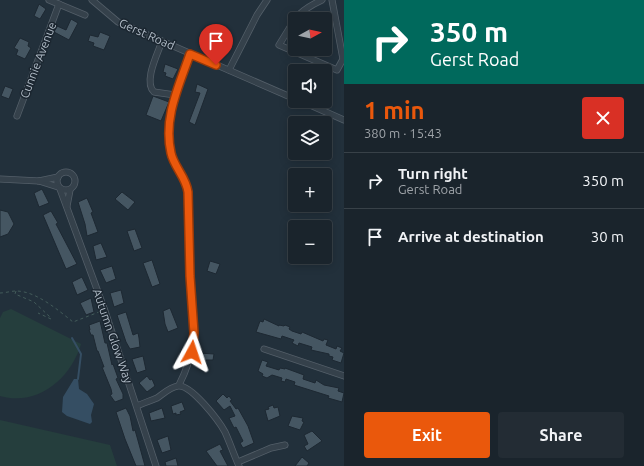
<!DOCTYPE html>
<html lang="en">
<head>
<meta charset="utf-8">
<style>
	:root { --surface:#1a242c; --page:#232c34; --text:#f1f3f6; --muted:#9fa4a9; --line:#384148; --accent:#ea580c }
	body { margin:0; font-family:Ubuntu,sans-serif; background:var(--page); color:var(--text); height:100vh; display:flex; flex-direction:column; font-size:15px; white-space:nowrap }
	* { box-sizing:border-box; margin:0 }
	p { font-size:13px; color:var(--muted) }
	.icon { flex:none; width:22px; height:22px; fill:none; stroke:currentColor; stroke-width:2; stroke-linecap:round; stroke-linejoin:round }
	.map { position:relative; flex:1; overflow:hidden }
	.drawer { display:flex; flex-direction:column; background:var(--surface); width:300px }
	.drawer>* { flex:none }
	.top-card { background:#00695c; color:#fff; overflow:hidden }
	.needle { width:26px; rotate:82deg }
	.buttons { position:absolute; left:288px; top:12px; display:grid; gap:8px }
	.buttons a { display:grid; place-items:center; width:44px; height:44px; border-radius:4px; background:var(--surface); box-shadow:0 2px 10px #0003,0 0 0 1px var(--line); font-size:20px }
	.pin { position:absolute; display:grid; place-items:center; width:34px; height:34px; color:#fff; margin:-41px -17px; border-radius:50% 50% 50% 0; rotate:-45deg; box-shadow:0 0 4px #0007 }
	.pin .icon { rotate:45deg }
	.me { position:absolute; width:44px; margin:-22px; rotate:5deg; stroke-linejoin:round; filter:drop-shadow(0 0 3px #0008) }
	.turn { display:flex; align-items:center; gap:14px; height:84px; padding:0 20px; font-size:18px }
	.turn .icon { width:52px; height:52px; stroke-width:2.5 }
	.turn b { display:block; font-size:28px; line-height:34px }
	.round { display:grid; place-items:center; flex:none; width:42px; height:42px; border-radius:4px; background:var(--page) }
	.head { display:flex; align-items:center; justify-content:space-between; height:68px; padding:0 20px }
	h1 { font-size:24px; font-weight:600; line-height:30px; color:var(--accent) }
	.cta { display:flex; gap:8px; margin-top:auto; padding:8px 20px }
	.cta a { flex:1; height:46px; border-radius:4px; background:var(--accent); color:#fff; font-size:16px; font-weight:600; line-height:46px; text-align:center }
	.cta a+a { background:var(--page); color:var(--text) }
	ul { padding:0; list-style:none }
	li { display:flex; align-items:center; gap:12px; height:56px; padding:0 20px; border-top:1px solid var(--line) }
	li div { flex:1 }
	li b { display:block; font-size:15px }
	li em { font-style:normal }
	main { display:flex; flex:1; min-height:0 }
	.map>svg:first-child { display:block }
	.green { fill:#253e3d }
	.water { fill:#354e63 }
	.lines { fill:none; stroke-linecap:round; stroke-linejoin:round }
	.stream { stroke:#354e63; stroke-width:2 }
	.building { fill:#455662; stroke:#1d2832 }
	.minor-casing { stroke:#545f69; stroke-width:7 }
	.path { stroke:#435b5a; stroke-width:1; stroke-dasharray:3 3; stroke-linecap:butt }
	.minor { stroke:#35414b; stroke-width:5.5 }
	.route-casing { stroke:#983908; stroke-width:10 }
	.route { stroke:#ea580c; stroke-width:7 }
	.labels { text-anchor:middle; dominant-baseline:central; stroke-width:3; stroke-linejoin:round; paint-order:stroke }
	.street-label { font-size:12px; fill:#b1bcc7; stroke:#1b2630 }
</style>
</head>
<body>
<main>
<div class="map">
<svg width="344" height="466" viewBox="0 0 344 466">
	<rect width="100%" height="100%" fill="#22303b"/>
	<g class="green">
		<path d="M 11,309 L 81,344 C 71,378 38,407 0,396 L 0,318 L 3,312 Z"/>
		<polygon points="0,420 110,445 117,466 0,466"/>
	</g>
	<polygon class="water" points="74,379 78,379 79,389 87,394 94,404 91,415 92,422 90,424 67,416 62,412 63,397"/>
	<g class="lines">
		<polyline class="stream" points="72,338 81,354 78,379"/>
	</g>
	<g class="building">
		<polygon points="39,4 46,9 40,19 34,16"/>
		<polygon points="71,19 78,23 69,40 54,32 57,26 66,30"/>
		<polygon points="100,32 110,36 104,50 93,46 94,43 88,41 90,35 98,37"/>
		<polygon points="20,38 29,42 28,46 31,48 25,59 16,55 18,50 14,48"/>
		<polygon points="165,64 178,69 173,79 165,76 166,73 163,72"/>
		<polygon points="197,84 208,89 195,125 189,122 200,93 195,92"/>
		<polygon points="5,86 13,89 9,99 1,96"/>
		<polygon points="153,96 169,102 161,121 146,115"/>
		<polygon points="42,189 49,203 39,207 34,193"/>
		<polygon points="122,192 135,202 128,210 115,199"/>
		<polygon points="87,198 93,212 91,213 98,232 87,236 85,224 78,202"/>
		<polygon points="0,210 8,212 14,224 8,234 0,237"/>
		<polygon points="51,211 58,223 56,224 77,264 66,269 43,215"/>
		<polygon points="135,229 142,248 134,251 127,231"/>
		<polygon points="101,243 107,257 96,260 93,246"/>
		<polygon points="152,260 160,284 152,287 143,263"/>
		<polygon points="210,261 220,264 216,274 207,271"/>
		<polygon points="112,266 116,279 106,283 100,270"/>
		<polygon points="82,277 88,290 77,295 72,282"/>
		<polygon points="121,290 124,303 114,307 110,293"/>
		<polygon points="91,298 94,312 86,315 80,303"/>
		<polygon points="170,308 178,328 168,332 165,324 163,311"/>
		<polygon points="126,312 133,335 138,333 139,338 140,347 130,349 126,342 117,315"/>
		<polygon points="264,319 279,326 279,325 284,326 285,325 290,327 289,329 292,331 301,334 302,332 323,341 324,339 328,340 326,345 336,349 337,346 342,348 340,351 344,353 341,363 332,360 333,357 329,356 329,354 311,350 312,347 299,343 298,346 292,343 294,340 282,336 281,339 256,332 260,321 263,322"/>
		<polygon points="100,321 105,343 107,343 112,365 113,364 118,378 116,379 123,394 123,399 115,402 110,395 112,394 111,389 102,367 104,367 98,351 97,351 93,335 91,335 89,330 90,330 89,325"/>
		<polygon points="199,353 214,354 213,360 198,360"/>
		<polygon points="143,356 146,370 137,373 132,359"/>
		<polygon points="262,360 268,362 266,366 279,370 280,368 285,369 285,368 304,375 303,379 315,383 316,380 324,385 339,388 338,391 344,393 342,402 328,398 329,396 294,385 295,382 286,379 285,382 281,381 282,378 272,375 267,378 262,376 263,374 258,371"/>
		<polygon points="147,376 150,380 152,379 155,386 147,392 139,383"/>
		<polygon points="223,394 227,398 229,396 232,400 230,401 236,409 238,408 248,426 254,443 243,448 240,443 243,441 236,427 234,428 229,418 235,416 230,406 224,410 216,401"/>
		<polygon points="182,402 185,410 180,412 181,414 176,415 176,413 173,414 171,406"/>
		<polygon points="273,405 274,408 278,407 280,416 268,421 265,410 269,409 268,407"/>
		<polygon points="126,408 130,416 133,431 135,430 137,437 145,466 136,466 125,439 116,412"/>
		<polygon points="162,408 165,418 151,421 149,413"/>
		<polygon points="292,416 303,418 302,421 304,422 300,430 288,426"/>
		<polygon points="312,431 322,441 307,451 304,446 308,444 304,435"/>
		<polygon points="168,436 171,450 162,453 157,440"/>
		<polygon points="220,444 223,450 220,451 228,466 217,466 206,451"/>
		<polygon points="302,457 309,463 307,466 295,466"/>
		<polygon points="176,458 178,466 166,466 165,462"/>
	</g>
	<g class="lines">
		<g class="minor-casing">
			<g id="minor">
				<polyline points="49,0 85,15"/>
				<polyline points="92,0 118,22 295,99"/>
				<polyline points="295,19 279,45 337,70 343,59 332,0"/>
				<path d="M 295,19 C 302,10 311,5 322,0"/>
				<path d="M 162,41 C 158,53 143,82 154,92 L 175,95"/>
				<polyline points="229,70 257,15 267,0"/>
				<polyline points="301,101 344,120"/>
				<polyline points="17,116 59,4"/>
				<circle cx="66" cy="181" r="9"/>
				<polyline points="0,179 39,181 58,187"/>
				<polyline points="39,181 58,177"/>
				<polyline points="60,189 105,311 156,466"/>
				<polyline points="67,206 70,190"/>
				<polyline points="264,349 344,376"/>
				<path d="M 179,385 C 201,342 191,320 190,275 C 189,247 189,220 189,192 C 186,177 174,167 171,153 C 163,118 179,86 190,54"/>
				<path d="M 137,406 C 143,403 150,401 157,398 C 163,394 170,387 178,386 C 191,384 219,421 225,432 C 230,443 234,455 239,466"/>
				<polyline points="238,462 271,448 285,445"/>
			</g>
		</g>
		<g class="path">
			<polyline points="16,291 15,294 34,302 50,317 51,319 38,313"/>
			<path d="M 0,293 C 5,293 11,291 16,291 C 36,291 58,310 73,322 L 99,312"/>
		</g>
		<use href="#minor" class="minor"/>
	</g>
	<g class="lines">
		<g class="route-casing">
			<path id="route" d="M 192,352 L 194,333 L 190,276 L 188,192 C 186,177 174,167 171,153 C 163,118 179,86 190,54 L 216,65"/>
		</g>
		<use href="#route" class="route"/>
	</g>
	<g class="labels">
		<g class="street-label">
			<text transform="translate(147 34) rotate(24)">Gerst Road</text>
			<text transform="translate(38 60) rotate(-69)">Cunnie Avenue</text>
			<text transform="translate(113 336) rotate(71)">Autumn Glow Way</text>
		</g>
	</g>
</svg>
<div class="buttons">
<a><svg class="needle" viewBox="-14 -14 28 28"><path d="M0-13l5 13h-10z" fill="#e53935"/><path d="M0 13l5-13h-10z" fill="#9fa4a9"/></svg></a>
<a><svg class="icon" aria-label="sound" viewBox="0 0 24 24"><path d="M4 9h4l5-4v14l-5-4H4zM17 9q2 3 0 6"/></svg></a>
<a><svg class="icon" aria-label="layers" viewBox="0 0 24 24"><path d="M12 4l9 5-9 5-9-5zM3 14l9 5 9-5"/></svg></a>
<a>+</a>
<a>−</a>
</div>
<div class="pin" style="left:216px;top:65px;background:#d93025"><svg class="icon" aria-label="arrive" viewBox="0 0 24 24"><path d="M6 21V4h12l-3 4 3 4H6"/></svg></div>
<svg class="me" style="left:192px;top:352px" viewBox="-20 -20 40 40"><path d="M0-17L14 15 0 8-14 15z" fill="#ea580c" stroke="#fff" stroke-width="4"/></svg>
</div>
<section class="drawer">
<div class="top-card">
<div class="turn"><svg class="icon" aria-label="right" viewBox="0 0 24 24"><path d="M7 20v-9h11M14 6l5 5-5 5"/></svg><div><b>350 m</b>Gerst Road</div></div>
</div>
<div class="head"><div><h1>1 min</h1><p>380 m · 15:43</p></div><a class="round" style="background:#d93025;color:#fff"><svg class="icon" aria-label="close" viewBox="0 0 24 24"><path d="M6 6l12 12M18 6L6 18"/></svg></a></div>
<ul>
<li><svg class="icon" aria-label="right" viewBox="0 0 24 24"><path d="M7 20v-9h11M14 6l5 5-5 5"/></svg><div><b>Turn right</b><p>Gerst Road</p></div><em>350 m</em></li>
<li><svg class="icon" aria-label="arrive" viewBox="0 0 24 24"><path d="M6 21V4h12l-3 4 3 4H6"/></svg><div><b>Arrive at destination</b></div><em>30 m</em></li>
</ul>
<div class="cta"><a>Exit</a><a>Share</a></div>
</section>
</main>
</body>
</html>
